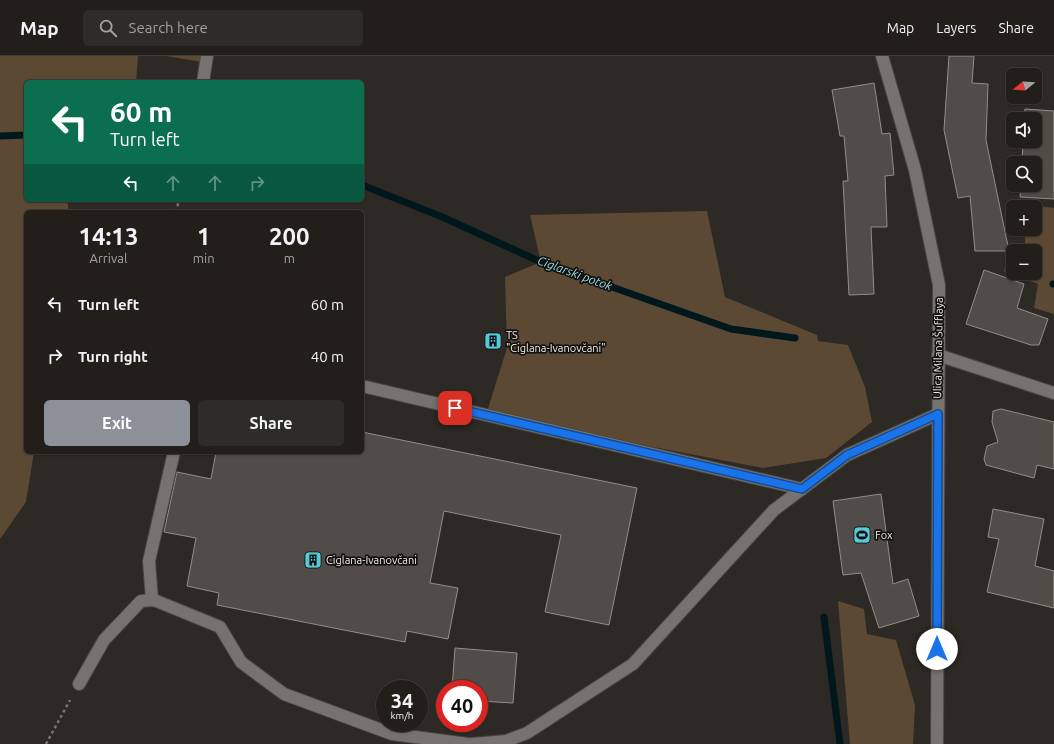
<!DOCTYPE html>
<html lang="en">
<head>
<meta charset="utf-8">
<style>
	:root { --surface:#221f1b; --page:#2e2c28; --text:#f1f3f6; --muted:#a2a2a3; --line:#3f3d3a; --accent:#8c9099 }
	body { margin:0; font-family:Ubuntu,sans-serif; background:var(--page); color:var(--text); height:100vh; display:flex; flex-direction:column; font-size:15px; white-space:nowrap }
	* { box-sizing:border-box; margin:0 }
	p { font-size:13px; color:var(--muted) }
	.icon { flex:none; width:22px; height:22px; fill:none; stroke:currentColor; stroke-width:2; stroke-linecap:round; stroke-linejoin:round }
	.map { position:relative; flex:1; overflow:hidden }
	.details { position:absolute; left:24px; top:154px; width:340px; height:244px; display:flex; flex-direction:column; background:var(--surface); border-radius:6px; box-shadow:0 1px 3px #0004,0 0 0 1px var(--line) }
	.details>* { flex:none }
	.guide { position:absolute; left:24px; top:24px; width:340px; height:122px; border-radius:6px; box-shadow:0 1px 3px #0004,0 0 0 1px var(--line); background:#0b6e4f; color:#fff; overflow:hidden }
	.needle { width:26px; rotate:252deg }
	.fabs { position:absolute; left:1006px; top:12px; display:grid; gap:8px }
	.fabs a { display:grid; place-items:center; width:36px; height:36px; border-radius:6px; background:var(--surface); box-shadow:0 1px 3px #0004,0 0 0 1px var(--line); font-size:20px }
	.speed { position:absolute; left:376px; top:624px; display:flex; gap:8px; font-size:20px; font-weight:700; text-align:center }
	.speed>* { display:grid; place-content:center; width:52px; height:52px; border-radius:50%; background:var(--surface); box-shadow:0 1px 3px #0004,0 0 0 1px var(--line); line-height:1 }
	.speed small { font-size:10px; font-weight:400 }
	.speed .limit { border:6px solid #d22; background:#fff; color:#111 }
	.pin { position:absolute; display:grid; place-items:center; width:34px; height:34px; color:#fff; margin:-17px; border-radius:8px; box-shadow:0 2px 6px #0006 }
	.me { position:absolute; width:44px; margin:-22px; rotate:0deg; stroke-linejoin:round; filter:drop-shadow(0 0 3px #0008) }
	.turn { display:flex; align-items:center; gap:14px; height:84px; padding:0 20px; font-size:18px }
	.turn .icon { width:52px; height:52px; stroke-width:2.5 }
	.turn b { display:block; font-size:28px; line-height:34px }
	.lanes { display:flex; align-items:center; height:38px; padding:0 20px; background:#0003; justify-content:center; gap:20px; direction:ltr }
	.lanes .off { opacity:.35 }
	.eta { display:flex; justify-content:space-evenly; align-items:center; height:68px; text-align:center }
	.eta b { font-size:24px; font-weight:700; line-height:28px }
	.button { display:flex; gap:8px; margin-top:auto; padding:8px 20px }
	.button a { flex:1; height:46px; border-radius:6px; background:var(--accent); color:#fff; font-size:16px; font-weight:700; line-height:46px; text-align:center }
	.button a+a { background:var(--page); color:var(--text) }
	ul { padding:0; list-style:none }
	li { display:flex; align-items:center; gap:12px; height:52px; padding:0 20px }
	li div { flex:1 }
	li b { display:block; font-size:15px }
	li em { font-style:normal }
	header { display:flex; align-items:center; gap:24px; box-sizing:border-box; height:56px; padding:0 20px; background:var(--surface); border-bottom:1px solid var(--line) }
	header strong { font-size:19px }
	nav { display:flex; gap:22px; margin-inline-start:auto; font-size:14px }
	.search { width:280px; height:36px; background:var(--page); display:flex; align-items:center; gap:10px; box-sizing:border-box; padding:0 14px; border-radius:6px; color:var(--muted); font-size:15px }
	.map>svg:first-child { display:block }
	.green { fill:#5b4934 }
	.lines { fill:none; stroke-linecap:round; stroke-linejoin:round }
	.stream { stroke:#00181b; stroke-width:7 }
	.building { fill:#514c47; stroke:#938e89 }
	.minor-casing { stroke:#4a4743; stroke-width:14 }
	.path { stroke:#787570; stroke-width:2.5; stroke-dasharray:3 3; stroke-linecap:butt }
	.minor { stroke:#77726d; stroke-width:12 }
	.route-casing { stroke:#114b97; stroke-width:10 }
	.route { stroke:#1a73e8; stroke-width:7 }
	.labels { text-anchor:middle; dominant-baseline:central; stroke-width:3.5; stroke-linejoin:round; paint-order:stroke }
	.poi-label { font-size:11px; fill:#f0edea; stroke:#141210; text-anchor:start }
	.street-label { font-size:11px; fill:#f0edea; stroke:#141210 }
	.water-label { font-size:12px; font-style:italic; fill:#98dee7; stroke:#141210 }
</style>
</head>
<body>
<header>
<strong>Map</strong>
<div class="search"><svg class="icon" aria-label="search" viewBox="0 0 24 24"><circle cx="10" cy="10" r="6"/><path d="M15 15l6 6"/></svg>Search here</div>
<nav><a>Map</a><a>Layers</a><a>Share</a></nav>
</header>
<div class="map">
<svg width="1054" height="688" viewBox="0 0 1054 688">
	<rect width="100%" height="100%" fill="#2d2924"/>
	<g class="green">
		<polygon points="0,0 138,0 136,26 26,26 26,144 67,144 69,156 26,156 26,396 34,396 26,446 0,483"/>
		<polygon points="166,0 207,0 207,7"/>
		<polygon points="1024,148 1054,152 1054,258 1034,252 1038,228 1004,216 1006,205 1013,204 1013,217 1035,217 1035,195 1025,195 1025,173 1035,173 1035,151 1024,151"/>
		<polygon points="707,155 725,241 817,279 818,285 848,289 865,331 872,366 826,402 763,412 486,359 507,292 505,221 541,206 530,159"/>
		<polygon points="838,545 864,553 867,578 896,584 915,649 913,688 850,688"/>
	</g>
	<g class="lines">
		<g class="stream">
			<polyline points="0,80 26,79"/>
			<polyline points="362,129 440,160 541,206 731,273 795,282"/>
			<polyline points="1053,228 1054,228"/>
			<polyline points="824,561 840,688"/>
		</g>
	</g>
	<g class="building">
		<polygon points="949,0 974,0 972,27 988,28 986,84 1009,195 975,195 970,140 958,142 944,74"/>
		<polygon points="874,27 882,78 890,77 894,119 885,120 887,171 871,171 874,238 849,239 843,125 848,125 844,80 840,80 832,34"/>
		<polygon points="1025,53 1054,55 1054,143 1020,141 1021,129 1035,129 1035,107 1022,107 1023,85 1035,85 1035,63 1024,63"/>
		<polygon points="984,214 1024,228 1017,252 1048,263 1039,289 1031,289 966,268"/>
		<polygon points="1001,353 1054,366 1054,413 1037,409 1034,422 986,409 984,403 987,390 998,386 992,366 993,355"/>
		<polygon points="362,376 637,432 609,569 545,556 561,479 444,455 430,527 458,532 448,583 407,575 405,586 217,549 219,537 187,530 196,482 164,476 177,416 211,423 216,396 362,396"/>
		<polygon points="881,438 893,528 908,523 919,560 879,572 861,517 843,519 833,445"/>
		<polygon points="993,453 1044,463 1035,510 1054,515 1054,552 987,536 999,483 988,481"/>
		<polygon points="455,592 517,597 513,647 479,645 479,633 452,633"/>
	</g>
	<g class="lines">
		<g class="minor-casing">
			<g id="minor">
				<polyline points="882,0 915,114 939,229 937,688"/>
				<polyline points="203,26 207,0"/>
				<polyline points="938,299 1054,337"/>
				<polyline points="362,330 802,433"/>
				<polyline points="152,544 149,505 174,396"/>
				<polyline points="79,628 104,584 141,545 154,544 220,571 241,606 284,638 392,678 468,688"/>
				<polyline points="472,688 506,685 527,677 633,608 774,454 847,399 938,358"/>
			</g>
		</g>
		<g class="path">
			<polyline points="176,156 179,144"/>
			<polyline points="46,688 70,644"/>
		</g>
		<use href="#minor" class="minor"/>
	</g>
	<g class="lines">
		<g class="route-casing">
			<polyline id="route" points="455,352 802,433 847,399 938,358 937,593"/>
		</g>
		<use href="#route" class="route"/>
	</g>
	<defs>
		<g id="building-square" transform="scale(0.9)"><rect x="-9" y="-9" width="18" height="18" rx="4" fill="#53cbda" stroke="#141210"/><path d="M-4-6H4V6H1V3H-1V6H-4ZM-2.5-4.3h1.7v1.8h-1.7ZM.8-4.3h1.7v1.8H.8ZM-2.5-1h1.7V.8h-1.7ZM.8-1h1.7V.8H.8Z" fill="#111"/></g>
		<g id="stadium-square" transform="scale(0.9)"><rect x="-9" y="-9" width="18" height="18" rx="4" fill="#53cbda" stroke="#141210"/><path d="M0-5a6.5 5 0 1 0 0 10a6.5 5 0 1 0 0-10ZM-3.5-1.8h7v3.6h-7Z" fill="#111"/></g>
	</defs>
	<g fill-rule="evenodd">
		<use href="#building-square" x="493" y="285"/>
		<use href="#stadium-square" x="862" y="479"/>
		<use href="#building-square" x="313" y="504"/>
	</g>
	<g class="labels">
		<g class="poi-label">
			<text x="506" y="279">TS<tspan x="506" dy="13">"Ciglana-Ivanovčani"</tspan></text>
			<text x="875" y="479">Fox</text>
			<text x="326" y="504">Ciglana-Ivanovčani</text>
		</g>
		<g class="street-label">
			<text transform="translate(938 292) rotate(-89)">Ulica Milana Šufflaya</text>
		</g>
		<g class="water-label">
			<text transform="translate(575 217) rotate(20)">Ciglarski potok</text>
		</g>
	</g>
</svg>
<div class="fabs">
<a><svg class="needle" viewBox="-14 -14 28 28"><path d="M0-13l5 13h-10z" fill="#e53935"/><path d="M0 13l5-13h-10z" fill="#a2a2a3"/></svg></a>
<a><svg class="icon" aria-label="sound" viewBox="0 0 24 24"><path d="M4 9h4l5-4v14l-5-4H4zM17 9q2 3 0 6"/></svg></a>
<a><svg class="icon" aria-label="search" viewBox="0 0 24 24"><circle cx="10" cy="10" r="6"/><path d="M15 15l6 6"/></svg></a>
<a>+</a>
<a>−</a>
</div>
<div class="speed"><div>34<small>km/h</small></div><div class="limit">40</div></div>
<div class="pin" style="left:455px;top:352px;background:#d93025"><svg class="icon" aria-label="arrive" viewBox="0 0 24 24"><path d="M6 21V4h12l-3 4 3 4H6"/></svg></div>
<svg class="me" style="left:937px;top:593px" viewBox="-20 -20 40 40"><circle r="19" fill="#fff"/><path d="M0-13L10 11 0 6-10 11z" fill="#1a73e8"/></svg>
<div class="guide">
<div class="turn"><svg class="icon" aria-label="left" viewBox="0 0 24 24"><path d="M17 20v-9H6M10 6l-5 5 5 5"/></svg><div><b>60 m</b>Turn left</div></div>
<div class="lanes"><svg class="icon" aria-label="left" viewBox="0 0 24 24"><path d="M17 20v-9H6M10 6l-5 5 5 5"/></svg><svg class="icon off" aria-label="ahead" viewBox="0 0 24 24"><path d="M12 20V5M6 11l6-6 6 6"/></svg><svg class="icon off" aria-label="ahead" viewBox="0 0 24 24"><path d="M12 20V5M6 11l6-6 6 6"/></svg><svg class="icon off" aria-label="right" viewBox="0 0 24 24"><path d="M7 20v-9h11M14 6l5 5-5 5"/></svg></div>
</div>
<section class="details">
<div class="eta">
<div><b>14:13</b><p>Arrival</p></div>
<div><b>1</b><p>min</p></div>
<div><b>200</b><p>m</p></div>
</div>
<ul>
<li><svg class="icon" aria-label="left" viewBox="0 0 24 24"><path d="M17 20v-9H6M10 6l-5 5 5 5"/></svg><div><b>Turn left</b></div><em>60 m</em></li>
<li><svg class="icon" aria-label="right" viewBox="0 0 24 24"><path d="M7 20v-9h11M14 6l5 5-5 5"/></svg><div><b>Turn right</b></div><em>40 m</em></li>
</ul>
<div class="button"><a>Exit</a><a>Share</a></div>
</section>
</div>
</body>
</html>
